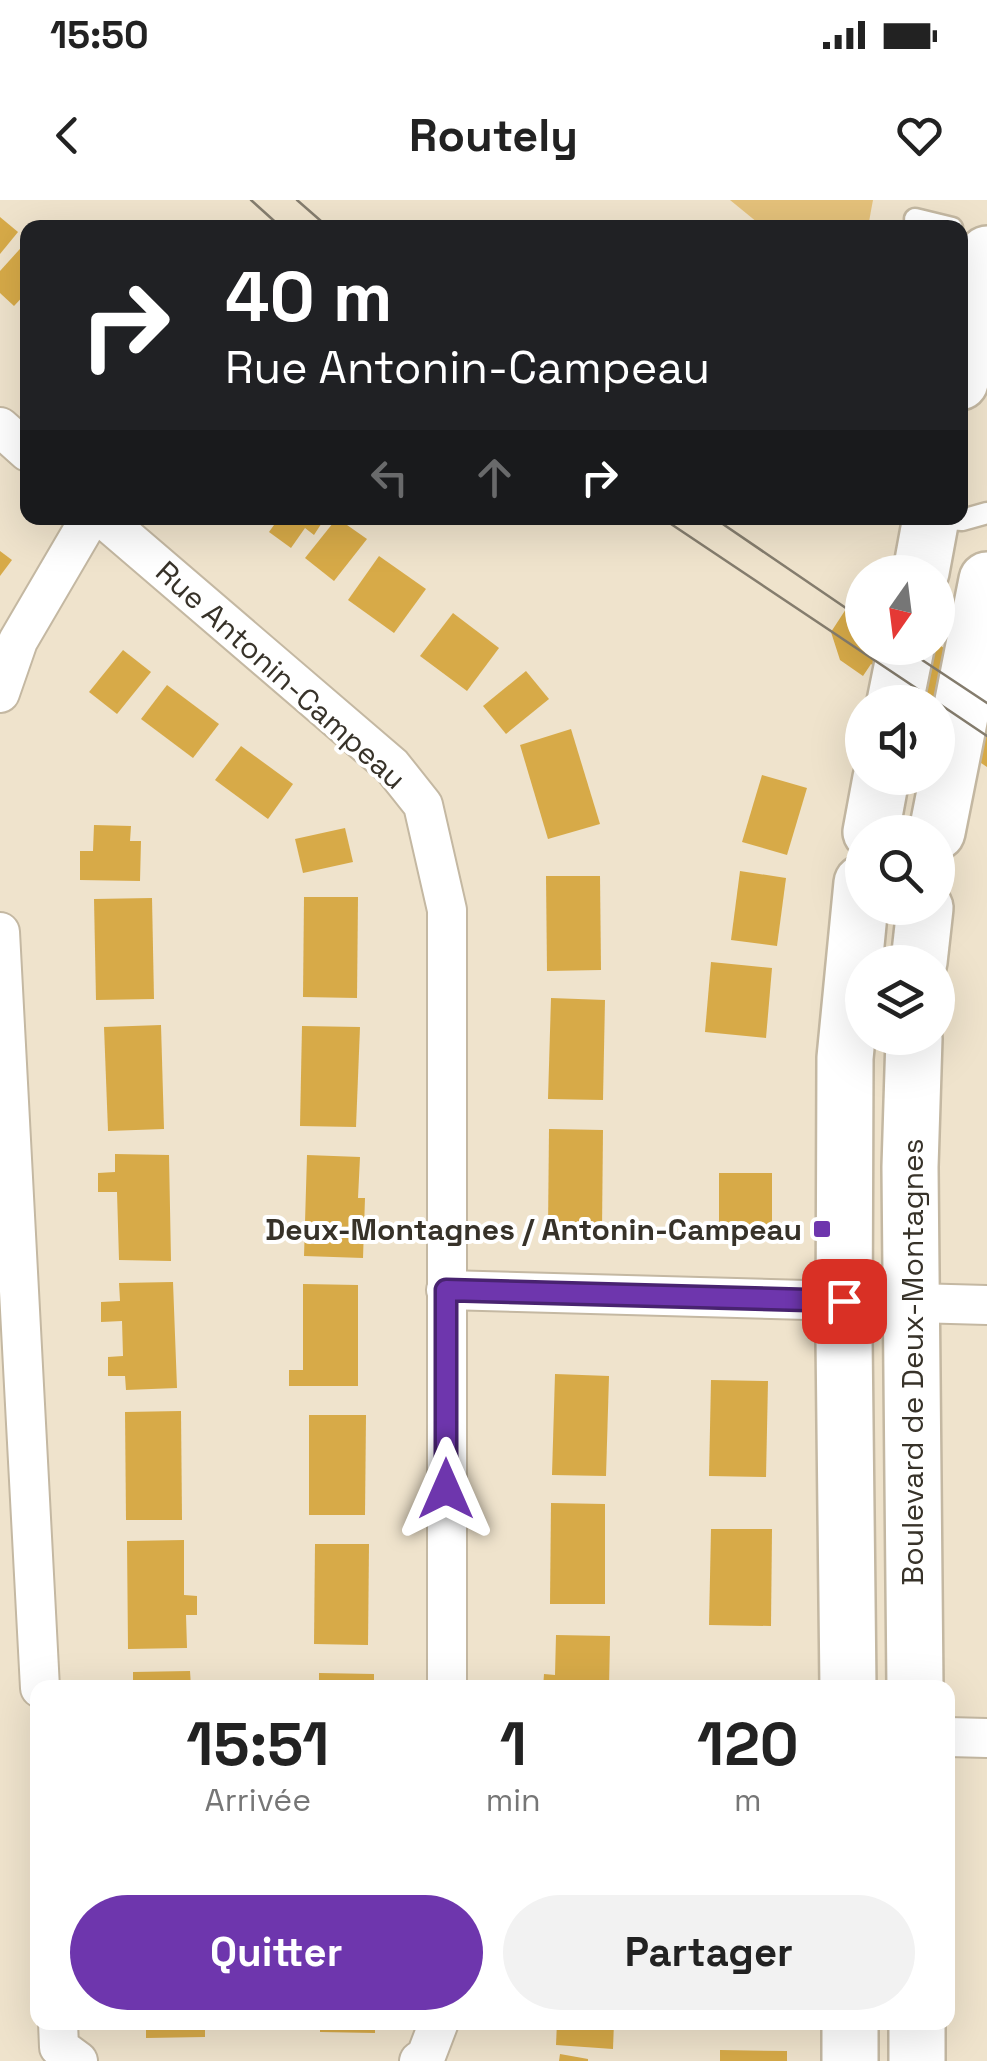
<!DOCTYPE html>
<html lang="fr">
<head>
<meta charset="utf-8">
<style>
	:root { --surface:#fff; --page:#f2f2f2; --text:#222; --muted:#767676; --accent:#6e36ad }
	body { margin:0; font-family:"Space Grotesk",sans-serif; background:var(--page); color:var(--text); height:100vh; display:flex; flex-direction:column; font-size:38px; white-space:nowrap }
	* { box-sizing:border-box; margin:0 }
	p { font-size:32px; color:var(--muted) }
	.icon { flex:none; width:55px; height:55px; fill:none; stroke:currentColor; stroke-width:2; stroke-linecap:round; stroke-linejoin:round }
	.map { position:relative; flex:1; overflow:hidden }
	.panel { position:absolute; left:30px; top:1480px; width:925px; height:350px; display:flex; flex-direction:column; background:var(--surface); border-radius:20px; box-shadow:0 10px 40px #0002 }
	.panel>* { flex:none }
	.banner { position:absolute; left:20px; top:20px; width:948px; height:305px; border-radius:20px; box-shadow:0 10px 40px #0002; background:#202124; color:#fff; overflow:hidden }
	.needle { width:65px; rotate:194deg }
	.controls { position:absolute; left:845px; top:355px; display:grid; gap:20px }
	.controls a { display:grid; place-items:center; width:110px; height:110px; border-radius:50%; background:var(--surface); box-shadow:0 10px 40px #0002; font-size:50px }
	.pin { position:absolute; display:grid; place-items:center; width:85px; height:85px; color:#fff; margin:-42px; border-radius:20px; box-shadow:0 5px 15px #0006 }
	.me { position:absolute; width:110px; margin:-55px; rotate:0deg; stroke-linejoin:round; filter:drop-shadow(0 0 8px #0008) }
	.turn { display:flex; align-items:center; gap:35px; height:210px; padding:0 40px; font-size:45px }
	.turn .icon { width:130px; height:130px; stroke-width:2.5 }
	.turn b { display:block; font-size:70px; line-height:85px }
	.lanes { display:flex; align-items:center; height:95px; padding:0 40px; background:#0003; justify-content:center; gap:50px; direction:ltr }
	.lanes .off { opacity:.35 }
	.eta { display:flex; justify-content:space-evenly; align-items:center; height:170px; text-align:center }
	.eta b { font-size:60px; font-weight:600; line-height:70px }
	.button { display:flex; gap:20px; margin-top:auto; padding:20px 40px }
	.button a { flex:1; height:115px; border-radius:60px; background:var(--accent); color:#fff; font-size:40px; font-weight:600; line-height:115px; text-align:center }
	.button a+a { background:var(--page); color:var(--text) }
	.status { display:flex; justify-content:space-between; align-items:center; height:70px; padding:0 50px; background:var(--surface); direction:ltr }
	.status svg { height:28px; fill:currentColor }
	header { display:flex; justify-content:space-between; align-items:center; height:130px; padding:0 40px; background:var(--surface); font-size:45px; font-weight:600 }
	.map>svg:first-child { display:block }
	.green { fill:#e4c17a }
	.building { fill:#d7aa48 }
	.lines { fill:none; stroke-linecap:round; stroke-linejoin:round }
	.lane-casing { stroke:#c4b8a2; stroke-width:25 }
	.street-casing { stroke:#c4b8a2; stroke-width:42 }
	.secondary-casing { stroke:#c4b8a2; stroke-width:60 }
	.lane { stroke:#fff; stroke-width:20 }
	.street { stroke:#fff; stroke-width:38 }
	.secondary { stroke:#fff; stroke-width:55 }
	.tram { stroke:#857d6e; stroke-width:2.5 }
	.route-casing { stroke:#482370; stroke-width:25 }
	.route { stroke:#6e36ad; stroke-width:18 }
	.poi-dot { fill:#6e36ad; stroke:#fff; stroke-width:4 }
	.labels { text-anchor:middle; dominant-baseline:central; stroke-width:8; stroke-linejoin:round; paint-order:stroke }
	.street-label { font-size:30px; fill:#373229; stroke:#fff }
	.poi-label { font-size:30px; font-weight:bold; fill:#373229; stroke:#fff; text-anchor:end }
</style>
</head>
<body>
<div class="status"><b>15:50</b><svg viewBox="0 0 49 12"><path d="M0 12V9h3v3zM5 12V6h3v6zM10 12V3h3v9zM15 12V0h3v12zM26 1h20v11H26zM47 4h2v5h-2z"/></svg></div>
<header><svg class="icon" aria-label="back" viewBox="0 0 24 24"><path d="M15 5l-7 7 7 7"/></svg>Routely<svg class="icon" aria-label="heart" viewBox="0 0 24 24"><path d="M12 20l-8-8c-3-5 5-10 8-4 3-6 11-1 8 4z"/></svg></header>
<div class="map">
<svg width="987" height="1861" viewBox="0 0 987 1861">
	<rect width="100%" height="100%" fill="#efe3cc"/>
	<polygon class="green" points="730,0 873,0 868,27 763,27"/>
	<g class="building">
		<polygon points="0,17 18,32 0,54"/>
		<polygon points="28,40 28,91 14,106 0,93 0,71"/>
		<polygon points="279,318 325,318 314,335 305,328 291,348 269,332"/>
		<polygon points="337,318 367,339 334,381 305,358"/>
		<polygon points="0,351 12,360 0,376"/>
		<polygon points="379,356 426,389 394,433 348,400"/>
		<polygon points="862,401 862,448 938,448 938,444 969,465 987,453 987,567 938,534 938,502 927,502 871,464 863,476 840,460 831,432 846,409"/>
		<polygon points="453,413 499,448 467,491 420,456"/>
		<polygon points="123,450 151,472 117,514 89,492"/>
		<polygon points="526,471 549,499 506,534 483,506"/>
		<polygon points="167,485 219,524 193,558 141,519"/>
		<polygon points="571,529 600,624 548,639 520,545"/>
		<polygon points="241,546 293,584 268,619 215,580"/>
		<polygon points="762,575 807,588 787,655 742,642"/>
		<polygon points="94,625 131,626 130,641 141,641 140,681 80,680 80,651 93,651"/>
		<polygon points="345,628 353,662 303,673 295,639"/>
		<polygon points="740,671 786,678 777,746 731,740"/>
		<polygon points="546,676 600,676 601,770 547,771"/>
		<polygon points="304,697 358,697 357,798 303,797"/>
		<polygon points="152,698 154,799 96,800 94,699"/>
		<polygon points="711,762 772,768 766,838 705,832"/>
		<polygon points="551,798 605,800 603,900 548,899"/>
		<polygon points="161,825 164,929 108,931 104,827"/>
		<polygon points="302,826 360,827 356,927 300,926"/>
		<polygon points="549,929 603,930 602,1030 548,1029"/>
		<polygon points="115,954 169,955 171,1061 119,1060 117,992 98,992 98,973 115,972"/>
		<polygon points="307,955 360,957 358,998 365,998 363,1058 304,1056"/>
		<rect x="719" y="973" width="53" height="54"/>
		<polygon points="173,1082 177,1188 126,1190 125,1176 108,1176 108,1157 123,1156 122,1121 101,1122 101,1102 120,1101 119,1083"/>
		<polygon points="303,1084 358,1085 358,1186 289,1186 289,1170 303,1170"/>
		<polygon points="555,1174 609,1176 606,1276 552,1275"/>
		<polygon points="711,1180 768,1181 766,1277 709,1276"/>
		<polygon points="181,1211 182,1320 126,1320 125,1212"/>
		<polygon points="309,1215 366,1215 365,1315 309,1315"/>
		<polygon points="551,1303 605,1304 605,1404 550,1404"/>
		<polygon points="711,1329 772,1329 771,1426 709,1425"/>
		<polygon points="184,1340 184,1395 197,1396 197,1415 186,1415 187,1448 128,1449 127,1341"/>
		<polygon points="315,1344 369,1344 368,1445 314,1444"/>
		<polygon points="556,1435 610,1436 609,1488 543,1488 544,1474 555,1475"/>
		<polygon points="190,1471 191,1488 133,1488 133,1472"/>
		<polygon points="319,1473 374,1474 374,1488 319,1488"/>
		<polygon points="715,1483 746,1484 746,1488 715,1488"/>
		<polygon points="146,1822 205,1822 205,1837 146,1838"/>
		<polygon points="320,1822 375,1822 375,1833 320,1832"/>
		<polygon points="557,1822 614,1822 613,1849 556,1845"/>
		<polygon points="720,1850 787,1851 787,1861 720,1861"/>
		<polygon points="560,1854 588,1859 588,1861 559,1861"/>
	</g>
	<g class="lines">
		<g class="lane-casing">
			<g id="lane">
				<polyline points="915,19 952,28"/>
				<polyline points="934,318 962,320 987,313"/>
			</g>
		</g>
		<g class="street-casing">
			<g id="street">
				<polyline points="0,227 28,252"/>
				<polyline points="103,318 392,566 423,605 447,710 447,1488"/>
				<polyline points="0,493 18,441 90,318"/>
				<polyline points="0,732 40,1488"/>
				<polyline points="446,1090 987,1105"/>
				<polyline points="948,1537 987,1538"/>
				<polyline points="58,1822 59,1847 78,1861"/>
				<polyline points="419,1861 426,1856 439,1822"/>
			</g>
		</g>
		<g class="secondary-casing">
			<g id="secondary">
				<polyline points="960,182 987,54"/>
				<polyline points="921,372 931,318"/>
				<polyline points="895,502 906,448"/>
				<polyline points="871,632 881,578"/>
				<polyline points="937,632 987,380"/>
				<polyline points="919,762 925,708"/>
				<polyline points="914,838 910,967 915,1488"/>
				<polyline points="848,1488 844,1137 845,858 862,683"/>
				<polyline points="850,1822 850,1861"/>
				<polyline points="917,1822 917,1861"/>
			</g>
		</g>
		<use href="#lane" class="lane"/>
		<use href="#street" class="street"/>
		<use href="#secondary" class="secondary"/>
		<g class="tram">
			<polyline points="251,0 282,28"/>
			<polyline points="297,0 329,28"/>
			<polyline points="662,318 937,502"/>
			<polyline points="714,318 862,419"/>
			<polyline points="904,448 987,503"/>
			<polyline points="938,503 987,536"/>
		</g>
	</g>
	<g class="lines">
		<g class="route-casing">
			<polyline id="route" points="446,1289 446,1090 844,1101"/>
		</g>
		<use href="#route" class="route"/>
	</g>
	<rect class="poi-dot" x="812" y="1019" width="20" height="20" rx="5"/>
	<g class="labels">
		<g class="street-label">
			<text transform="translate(281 475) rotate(42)">Rue Antonin-Campeau</text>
			<text transform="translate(912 1162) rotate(-90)">Boulevard de Deux-Montagnes</text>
		</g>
		<g class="poi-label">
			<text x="802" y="1029">Deux-Montagnes / Antonin-Campeau</text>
		</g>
	</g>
</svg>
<div class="controls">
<a><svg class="needle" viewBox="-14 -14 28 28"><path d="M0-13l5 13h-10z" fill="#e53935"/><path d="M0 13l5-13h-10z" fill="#767676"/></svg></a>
<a><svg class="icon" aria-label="sound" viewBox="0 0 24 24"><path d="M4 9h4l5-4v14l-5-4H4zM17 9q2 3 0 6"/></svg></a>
<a><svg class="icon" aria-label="search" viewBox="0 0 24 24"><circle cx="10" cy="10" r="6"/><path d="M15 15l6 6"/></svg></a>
<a><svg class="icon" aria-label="layers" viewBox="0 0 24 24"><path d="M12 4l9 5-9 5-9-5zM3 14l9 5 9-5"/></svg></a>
</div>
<div class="pin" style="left:844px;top:1101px;background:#d93025"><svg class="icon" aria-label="arrive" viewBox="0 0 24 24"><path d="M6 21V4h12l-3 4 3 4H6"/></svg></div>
<svg class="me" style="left:446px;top:1289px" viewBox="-20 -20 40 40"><path d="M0-17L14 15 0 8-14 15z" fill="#6e36ad" stroke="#fff" stroke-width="4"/></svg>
<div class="banner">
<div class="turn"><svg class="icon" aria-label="right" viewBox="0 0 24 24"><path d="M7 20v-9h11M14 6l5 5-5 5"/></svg><div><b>40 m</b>Rue Antonin-Campeau</div></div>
<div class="lanes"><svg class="icon off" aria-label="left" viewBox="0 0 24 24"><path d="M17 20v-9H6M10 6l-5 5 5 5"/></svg><svg class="icon off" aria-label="ahead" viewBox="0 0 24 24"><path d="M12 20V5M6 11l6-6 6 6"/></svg><svg class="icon" aria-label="right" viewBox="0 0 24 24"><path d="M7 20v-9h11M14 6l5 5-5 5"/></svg></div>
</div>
<section class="panel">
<div class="eta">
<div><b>15:51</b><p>Arrivée</p></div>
<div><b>1</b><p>min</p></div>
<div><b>120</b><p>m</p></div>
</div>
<div class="button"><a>Quitter</a><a>Partager</a></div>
</section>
</div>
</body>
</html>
